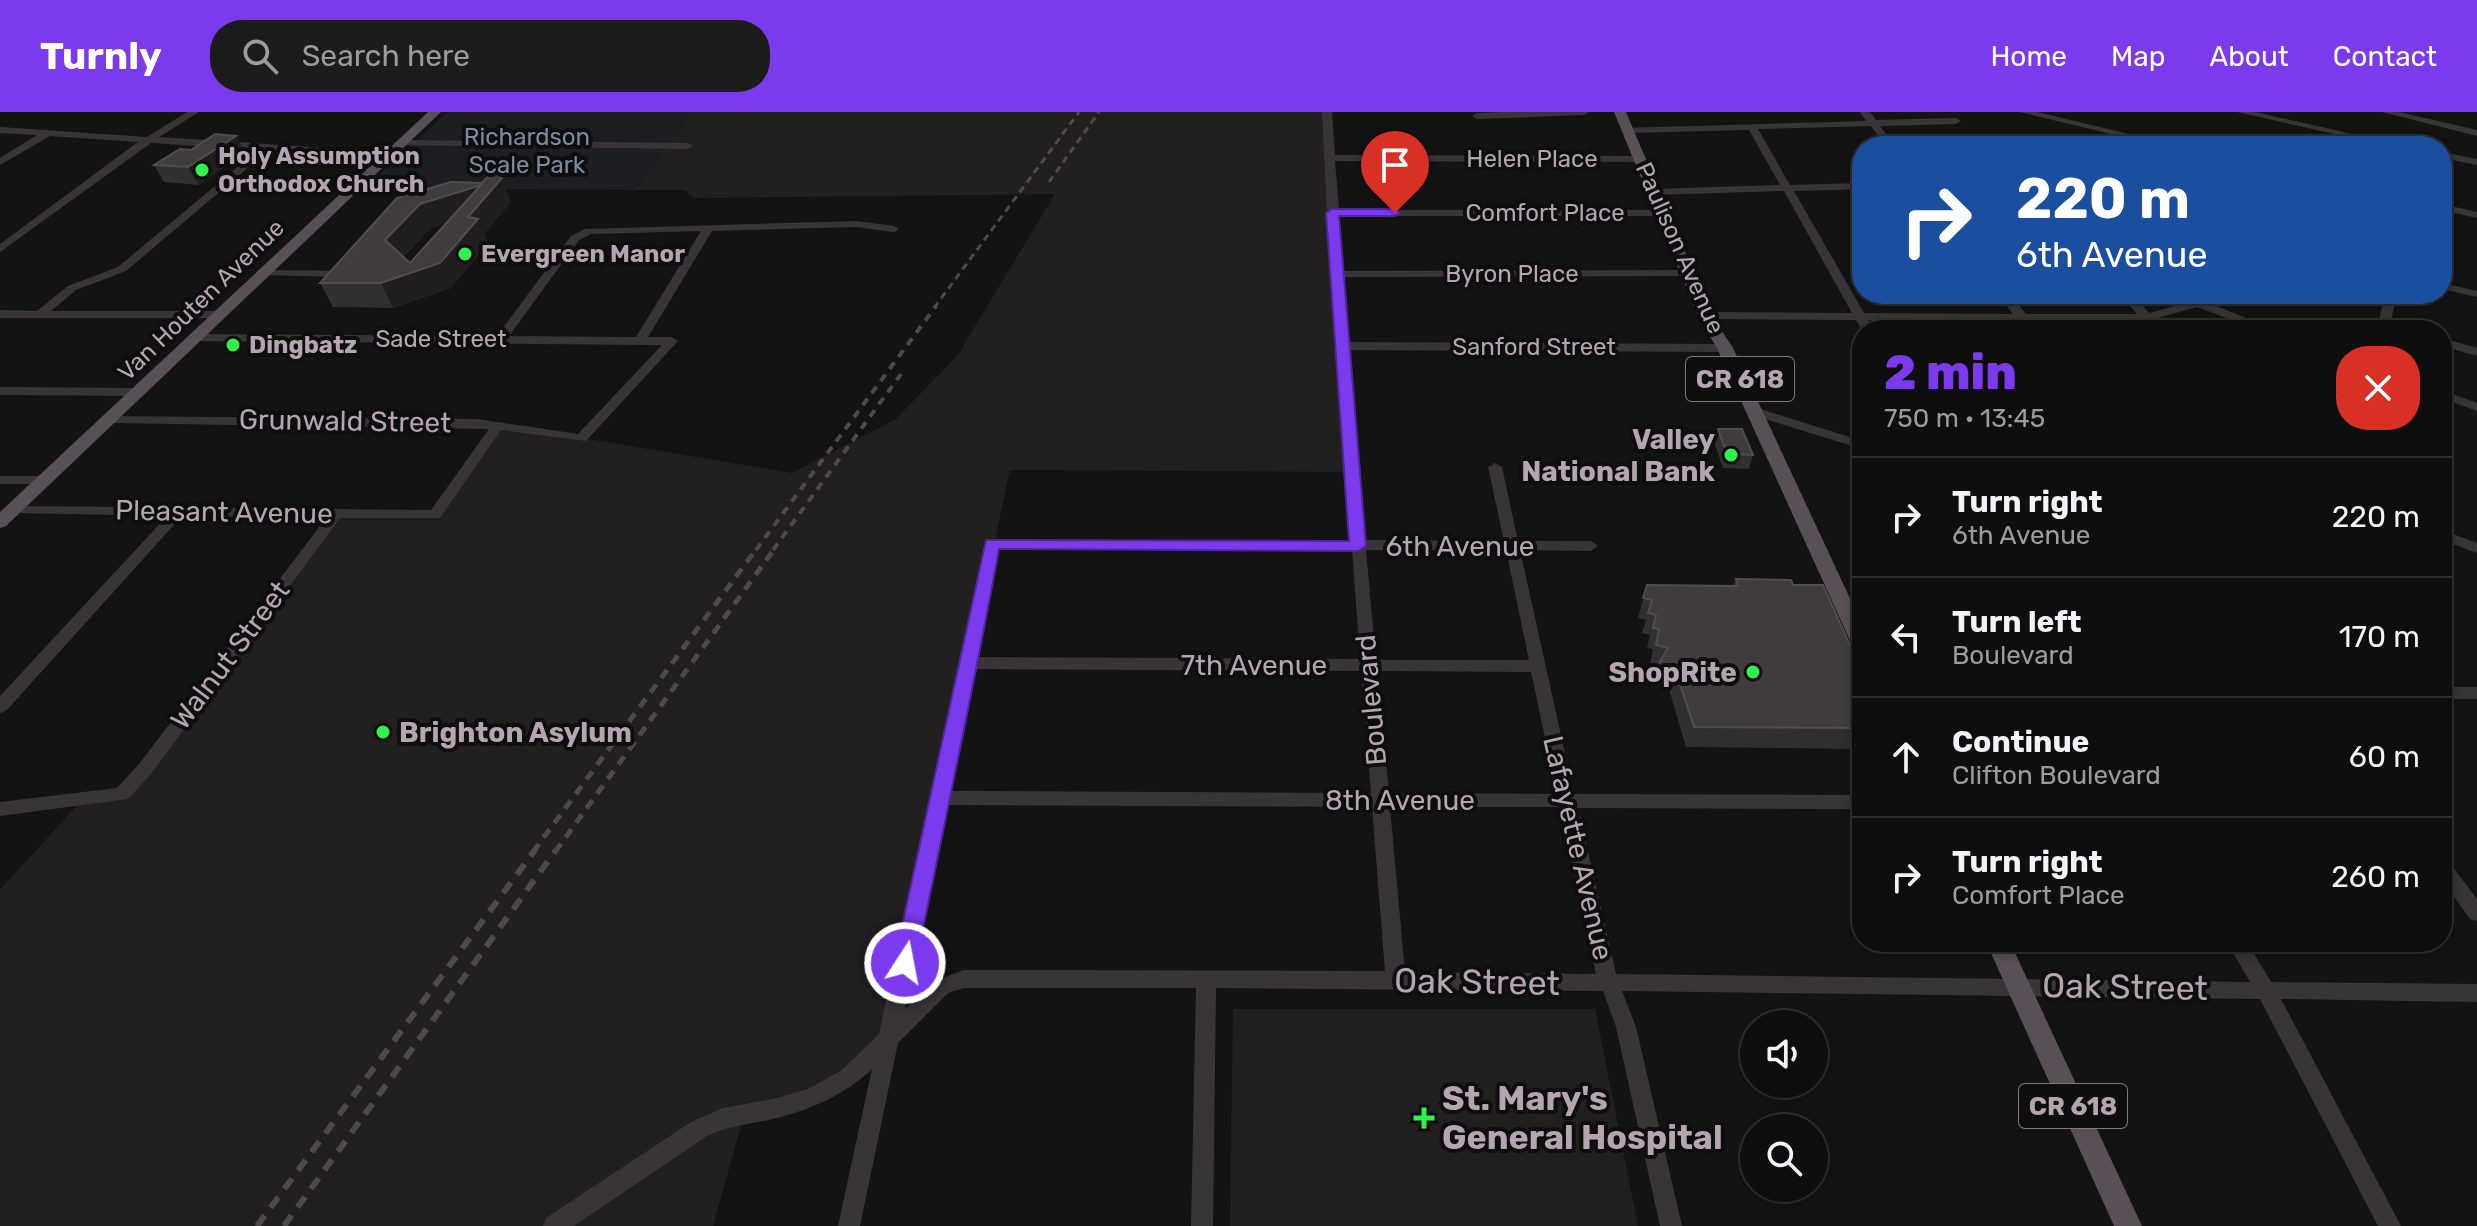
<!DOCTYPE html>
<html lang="en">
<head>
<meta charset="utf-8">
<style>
	:root { --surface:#0f0e0f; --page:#1d1c1d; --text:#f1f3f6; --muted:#9b9c9e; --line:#2f2e2f; --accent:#7c3aed }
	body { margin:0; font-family:Rubik,sans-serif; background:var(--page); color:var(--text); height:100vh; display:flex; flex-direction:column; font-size:30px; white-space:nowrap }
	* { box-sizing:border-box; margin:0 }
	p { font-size:26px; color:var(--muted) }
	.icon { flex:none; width:44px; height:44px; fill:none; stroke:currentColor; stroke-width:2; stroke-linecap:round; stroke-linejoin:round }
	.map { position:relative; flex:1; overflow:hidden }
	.details { position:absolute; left:1852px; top:208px; width:600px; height:632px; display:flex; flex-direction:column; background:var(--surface); border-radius:32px; box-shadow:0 4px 12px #0003,0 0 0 2px var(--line) }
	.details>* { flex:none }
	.guide { position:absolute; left:1852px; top:24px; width:600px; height:168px; border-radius:32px; box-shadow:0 4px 12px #0003,0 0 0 2px var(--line); background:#1a4fa0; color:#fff; overflow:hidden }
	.fabs { position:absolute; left:1740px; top:898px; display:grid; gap:16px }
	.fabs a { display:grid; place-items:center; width:88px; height:88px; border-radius:50%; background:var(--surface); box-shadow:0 4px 12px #0003,0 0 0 2px var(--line); font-size:40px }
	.pin { position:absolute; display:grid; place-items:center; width:68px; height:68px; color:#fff; margin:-82px -34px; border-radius:50% 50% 50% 0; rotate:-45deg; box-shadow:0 0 8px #0007 }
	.pin .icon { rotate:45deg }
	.me { position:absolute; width:88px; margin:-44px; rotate:11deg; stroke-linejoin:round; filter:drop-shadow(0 0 6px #0008) }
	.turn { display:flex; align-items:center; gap:28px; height:168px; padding:0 32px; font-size:36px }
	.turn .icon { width:104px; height:104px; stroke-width:2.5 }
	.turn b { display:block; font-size:56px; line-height:68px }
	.round { display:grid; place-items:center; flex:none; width:84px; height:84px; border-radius:32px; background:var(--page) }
	.headline { display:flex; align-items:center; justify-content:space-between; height:136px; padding:0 32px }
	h1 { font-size:48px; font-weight:800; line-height:60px; color:var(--accent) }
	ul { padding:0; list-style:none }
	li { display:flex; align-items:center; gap:24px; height:120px; padding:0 32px; border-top:2px solid var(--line) }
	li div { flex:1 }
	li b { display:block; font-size:30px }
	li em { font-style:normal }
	header { display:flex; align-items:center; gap:48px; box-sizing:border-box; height:112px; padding:0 40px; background:var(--accent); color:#fff }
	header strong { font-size:38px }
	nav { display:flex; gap:44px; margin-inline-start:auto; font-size:28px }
	.search { width:560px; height:72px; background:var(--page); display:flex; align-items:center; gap:20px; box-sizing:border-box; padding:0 28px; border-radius:32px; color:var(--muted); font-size:30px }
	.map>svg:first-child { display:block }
	.built { fill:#211f20 }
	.green { fill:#1c1e22 }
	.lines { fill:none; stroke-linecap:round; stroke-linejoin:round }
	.minor { fill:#393438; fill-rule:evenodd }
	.major { fill:#585056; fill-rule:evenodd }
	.rail-far3 { stroke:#4e474d; stroke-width:3; stroke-dasharray:7 5; stroke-linecap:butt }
	.rail-far2 { stroke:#4e474d; stroke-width:4; stroke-dasharray:8 7; stroke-linecap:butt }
	.rail-far1 { stroke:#4e474d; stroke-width:5; stroke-dasharray:10 8; stroke-linecap:butt }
	.rail { stroke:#4e474d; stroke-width:6; stroke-dasharray:13 10; stroke-linecap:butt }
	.wall { fill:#322f31; fill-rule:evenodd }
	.shaded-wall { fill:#201e1f }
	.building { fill:#403b3f; stroke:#524c51; stroke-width:2; fill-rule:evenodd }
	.route { fill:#7c3aed; stroke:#51269a; stroke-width:2 }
	.poi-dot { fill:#2df34c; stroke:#0f0e0f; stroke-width:3 }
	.labels { text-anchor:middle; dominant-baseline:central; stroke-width:8; stroke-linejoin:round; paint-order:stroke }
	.far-park-label { font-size:24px; fill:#7b8ba0; stroke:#0f0e0f }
	.far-poi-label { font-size:24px; font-weight:bold; fill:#b5a4b2; stroke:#0f0e0f; text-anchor:start }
	.far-street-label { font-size:24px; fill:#b5a4b2; stroke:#0f0e0f }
	.shield { fill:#0f0e0f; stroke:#837781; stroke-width:2 }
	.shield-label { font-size:26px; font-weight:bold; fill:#b5a4b2 }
	.street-label { font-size:28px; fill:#b5a4b2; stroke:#0f0e0f }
	.poi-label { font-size:28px; font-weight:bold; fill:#b5a4b2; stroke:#0f0e0f; text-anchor:end }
	.near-street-label { font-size:34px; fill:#b5a4b2; stroke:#0f0e0f }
	.near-poi-label { font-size:34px; font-weight:bold; fill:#b5a4b2; stroke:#0f0e0f; text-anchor:start }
</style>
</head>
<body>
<header>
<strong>Turnly</strong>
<div class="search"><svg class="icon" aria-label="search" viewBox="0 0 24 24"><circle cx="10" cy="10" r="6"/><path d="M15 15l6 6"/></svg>Search here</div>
<nav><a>Home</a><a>Map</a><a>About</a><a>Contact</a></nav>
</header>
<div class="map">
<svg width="2477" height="1114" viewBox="0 0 2477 1114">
	<rect width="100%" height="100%" fill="#141314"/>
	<g class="built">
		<polygon points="691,0 1323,0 1352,360 1010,358 886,940 741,1014 713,1114 0,1114 0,778 81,689 119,685 338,404 433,404 497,312 792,361 896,307 957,244 1055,82 693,86 685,78 635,78"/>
		<polygon points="1233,897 1595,897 1638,1114 1230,1114"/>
	</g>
	<polygon class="green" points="448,0 691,0 635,78 364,76"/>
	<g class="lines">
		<g class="minor">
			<polygon points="187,0 199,0 159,25 388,40 393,43 388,46 269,38 126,159 76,178 51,199 217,199 223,203 221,206 0,206 0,198 37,199 68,174 118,155 258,38 151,31 0,140 0,132 138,30 50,24 0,53 0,46 37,23 0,21 0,15 147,25"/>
			<path d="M 1322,0 L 1332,0 L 1335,43 L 1640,44 L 1645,47 L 1640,50 L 1335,49 L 1339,98 L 1661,98 L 1666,101 L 1661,104 L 1339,104 L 1344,159 L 1687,158 L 1693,161 L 1687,164 L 1344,165 L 1349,230 L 1725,232 L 1731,236 L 1725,240 L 1349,238 L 1365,428 L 1504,429 L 1488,355 L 1495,351 L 1502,355 L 1518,429 L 1591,429 L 1598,434 L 1591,439 L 1520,438 L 1574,682 L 1862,683 L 1862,697 L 1578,696 L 1616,862 L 2250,870 L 2227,830 L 2247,830 L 2271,870 L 2477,872 L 2477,890 L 2281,887 L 2401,1114 L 2378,1114 L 2260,887 L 1622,879 L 1636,915 L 1682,1114 L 1660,1114 L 1616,915 L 1603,879 L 1216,876 L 1213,1114 L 1191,1114 L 1196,876 L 964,876 L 948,881 L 898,931 L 860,1114 L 838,1114 L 872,957 C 845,983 810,998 773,1007 C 750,1012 728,1014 707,1024 L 574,1114 L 543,1114 L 546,1106 L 691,1010 L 723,996 L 773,987 L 808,977 L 842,958 L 879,922 L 930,686 L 948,623 L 987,428 L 1351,428 L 1327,101 ZM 998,436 L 1352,437 L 1360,547 L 978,545 ZM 1366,438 L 1506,438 L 1529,548 L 1376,548 ZM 976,557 L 1361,559 L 1371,681 L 950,679 L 964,623 ZM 1377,559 L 1531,560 L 1557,682 L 1389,681 ZM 946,693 L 1372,695 L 1385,859 L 964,858 L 934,869 L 905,897 ZM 1390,695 L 1560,695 L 1596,862 L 1405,860 Z"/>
			<polygon points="1508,0 1589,0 1584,3 1477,7 1472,4 1477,1"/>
			<polygon points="1860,0 1870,0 1876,8 1956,6 1961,9 1956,12 1880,14 1895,34 1885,34 1871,14 1758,17 1790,73 1862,71 1862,77 1794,79 1864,201 2013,202 1998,182 2010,182 2026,202 2137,202 2120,182 2132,182 2149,201 2186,191 2167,182 2184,182 2194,186 2196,182 2208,182 2204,189 2276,218 2259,218 2197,195 2154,207 2163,218 2151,218 2143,210 2031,209 2038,218 2026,218 2019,209 1868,208 1874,218 1862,218 1856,208 1701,207 1701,201 1705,200 1852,201 1784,79 1653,83 1648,80 1653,77 1780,73 1749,18 1628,21 1623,18 1625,16 1866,9"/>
			<polygon points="2019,0 2037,0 2179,34 2161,34"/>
			<polygon points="2237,0 2255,0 2406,34 2387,34"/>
			<polygon points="2382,0 2399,0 2477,18 2477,24"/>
			<polygon points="401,28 688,31 693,34 688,37 398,33 396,31"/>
			<polygon points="2442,40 2477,47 2477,53 2442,46"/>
			<polygon points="2442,92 2477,100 2477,106 2442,98"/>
			<path d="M 856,109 L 894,114 L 899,117 L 894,120 L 856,115 L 712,119 L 648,225 L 672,225 L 678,229 L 586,329 L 501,318 L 440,406 L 340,406 L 151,662 L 128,687 L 0,704 L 0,690 L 117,676 L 139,652 L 326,406 L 182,404 L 6,599 L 0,601 L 0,584 L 167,404 L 14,401 L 9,400 L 7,397 L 9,394 L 431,398 L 489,317 L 108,311 L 103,310 L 103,304 L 477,307 L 578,322 L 662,233 L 194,229 L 190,228 L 190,222 L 497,224 L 571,124 L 585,117 ZM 701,119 L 636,225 L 509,224 L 579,128 L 591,122 Z"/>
			<polygon points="261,158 346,159 352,162 346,165 257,163 257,159"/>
			<polygon points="2442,171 2477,179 2477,185 2442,177"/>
			<polygon points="2385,182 2397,182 2390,213 2384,217 2378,213"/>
			<polygon points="2395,214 2400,215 2402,218 2389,218"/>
			<polygon points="2442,226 2477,236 2477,244 2442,234"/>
			<polygon points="0,275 137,276 143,280 137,284 0,283"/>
			<polygon points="2442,278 2477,291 2477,299 2442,286"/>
			<polygon points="1754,295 1862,329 1862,337 1749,302 1748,299"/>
			<polygon points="0,364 44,364 51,368 44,372 0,372"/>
			<polygon points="2442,418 2477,431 2477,441 2442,428"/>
			<rect x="2442" y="575" width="35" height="12"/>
			<polygon points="2442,747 2448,749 2477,787 2477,809 2470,807 2442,768"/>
		</g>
		<g class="major">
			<polygon points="428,0 441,0 6,414 0,416 0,400"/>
			<polygon points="1614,0 1626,0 1712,204 1733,236 1862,512 1862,540 1852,533 1717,236 1698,204"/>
			<polygon points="1986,830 2010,830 2142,1114 2114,1114"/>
		</g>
		<g class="rail-far3">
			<polyline points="1049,70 1099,0"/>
			<polyline points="934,196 1079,0"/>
		</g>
		<g class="rail-far2">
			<polyline points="756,438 936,194"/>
			<polyline points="773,438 901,262"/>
		</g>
		<g class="rail-far1">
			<polyline points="533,740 757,436"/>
			<polyline points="555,740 775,436"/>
		</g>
		<g class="rail">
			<polyline points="257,1114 535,738"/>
			<polyline points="284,1114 556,738"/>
		</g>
	</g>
	<g class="wall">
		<polygon points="236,24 245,41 198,73 164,70 154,53 191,38"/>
		<path d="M 482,71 L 511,90 L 484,122 L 488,131 L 451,176 L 393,196 L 333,195 L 320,171 ZM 446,111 L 410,151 L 404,145 L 431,116 Z"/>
		<polygon points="1718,317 1753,343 1749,357 1723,356 1714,330"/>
		<polygon points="1736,467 1793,473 1862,560 1862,637 1686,635 1668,574 1652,573 1657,555 1650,553 1653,537 1647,536 1650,523 1642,521 1646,508 1638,506 1647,473 1733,474"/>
	</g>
	<g class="shaded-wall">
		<polygon points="236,24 245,41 198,73 188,55"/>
		<polygon points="502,66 511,90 484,122 488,131 451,176 393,196 381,171 440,151 470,103 431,116 397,152 385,128 420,92"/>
	</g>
	<g class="building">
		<polygon points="215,22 236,24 188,55 154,53 180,37 191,38"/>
		<path d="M 493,59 L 502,66 L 468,105 L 478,107 L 440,151 L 381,171 L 320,171 L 397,86 L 451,70 L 482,71 ZM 481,73 L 410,151 L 385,128 L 420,92 Z"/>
		<polygon points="1718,317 1742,317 1753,343 1727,342"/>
		<polygon points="1736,467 1791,468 1793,473 1823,473 1862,560 1862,616 1694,615 1674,554 1658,553 1668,536 1656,533 1659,517 1653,516 1656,503 1648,501 1652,488 1643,486 1647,473 1738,474"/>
	</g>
	<path class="route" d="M 1332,97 L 1395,97 L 1401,101 L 1395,104 L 1339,104 L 1366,434 L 1358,439 L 999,437 C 974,575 944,713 916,851 L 913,858 L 905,861 L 897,858 L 894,851 L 986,428 L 1349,429 L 1326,101 Z"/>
	<g class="poi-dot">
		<circle cx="202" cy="58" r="8"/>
		<circle cx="465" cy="142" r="8"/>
		<circle cx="233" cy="233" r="8"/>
		<circle cx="1731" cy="343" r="8"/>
		<circle cx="1753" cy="560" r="8"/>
		<circle cx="383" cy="620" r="8"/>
		<path d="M1420 994h8v8h8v8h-8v8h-8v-8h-8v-8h8z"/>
	</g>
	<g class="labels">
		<g class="far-park-label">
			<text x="527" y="25">Richardson<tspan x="527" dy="28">Scale Park</tspan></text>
		</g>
		<g class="far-poi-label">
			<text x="218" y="44">Holy Assumption<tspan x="218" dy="28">Orthodox Church</tspan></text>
			<text x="481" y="142">Evergreen Manor</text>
			<text x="249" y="233">Dingbatz</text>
		</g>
		<g class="far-street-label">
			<text x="1532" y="47">Helen Place</text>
			<text x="1545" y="101">Comfort Place</text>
			<text transform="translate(1680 136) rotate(66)">Paulison Avenue</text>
			<text x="1512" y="162">Byron Place</text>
			<text transform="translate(201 188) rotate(-44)">Van Houten Avenue</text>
			<text x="441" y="227">Sade Street</text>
			<text x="1534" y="235">Sanford Street</text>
		</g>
		<g class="shield">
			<rect x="1686" y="245" width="108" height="44" rx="6"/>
			<rect x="2019" y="972" width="108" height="44" rx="6"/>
		</g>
		<g class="shield-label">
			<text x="1740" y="267">CR 618</text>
			<text x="2073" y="994">CR 618</text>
		</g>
		<g class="street-label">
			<text transform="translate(345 309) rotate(1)">Grunwald Street</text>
			<text transform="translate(224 400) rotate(1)">Pleasant Avenue</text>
			<text x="1460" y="434">6th Avenue</text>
			<text transform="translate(230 543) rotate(-53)">Walnut Street</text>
			<text x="1254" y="553">7th Avenue</text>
			<text transform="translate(1371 588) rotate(-95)">Boulevard</text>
			<text x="1400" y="688">8th Avenue</text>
			<text transform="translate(1578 736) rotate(77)">Lafayette Avenue</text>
		</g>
		<g class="poi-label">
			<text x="1715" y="327">Valley<tspan x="1715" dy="32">National Bank</tspan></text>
			<text x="1737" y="560">ShopRite</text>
			<text x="399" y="620" text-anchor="start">Brighton Asylum</text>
		</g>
		<g class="near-street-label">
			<text transform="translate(1477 870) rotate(1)">Oak Street</text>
			<text transform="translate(2125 875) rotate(1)">Oak Street</text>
		</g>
		<g class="near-poi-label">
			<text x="1442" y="986">St. Mary's<tspan x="1442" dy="39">General Hospital</tspan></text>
		</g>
	</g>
</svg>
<div class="fabs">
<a><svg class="icon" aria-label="sound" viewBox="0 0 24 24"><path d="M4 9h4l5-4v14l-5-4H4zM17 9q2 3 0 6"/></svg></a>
<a><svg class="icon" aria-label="search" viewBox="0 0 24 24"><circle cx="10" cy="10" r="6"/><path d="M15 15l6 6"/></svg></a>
</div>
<div class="pin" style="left:1395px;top:101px;background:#d93025"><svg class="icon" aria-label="arrive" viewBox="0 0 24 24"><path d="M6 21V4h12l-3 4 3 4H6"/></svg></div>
<svg class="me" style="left:905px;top:851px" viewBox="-20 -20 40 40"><circle r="17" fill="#7c3aed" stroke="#fff" stroke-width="3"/><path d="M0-11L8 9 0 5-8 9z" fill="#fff"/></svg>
<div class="guide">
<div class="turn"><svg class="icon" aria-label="right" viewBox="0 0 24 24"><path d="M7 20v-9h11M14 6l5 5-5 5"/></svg><div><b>220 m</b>6th Avenue</div></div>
</div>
<section class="details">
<div class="headline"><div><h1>2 min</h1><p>750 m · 13:45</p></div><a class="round" style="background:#d93025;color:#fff"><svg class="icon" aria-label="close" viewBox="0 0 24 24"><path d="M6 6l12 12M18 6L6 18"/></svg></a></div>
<ul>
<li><svg class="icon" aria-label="right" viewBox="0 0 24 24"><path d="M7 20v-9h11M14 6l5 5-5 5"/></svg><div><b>Turn right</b><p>6th Avenue</p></div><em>220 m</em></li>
<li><svg class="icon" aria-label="left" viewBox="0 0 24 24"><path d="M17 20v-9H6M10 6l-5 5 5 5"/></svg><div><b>Turn left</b><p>Boulevard</p></div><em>170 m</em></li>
<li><svg class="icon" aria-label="ahead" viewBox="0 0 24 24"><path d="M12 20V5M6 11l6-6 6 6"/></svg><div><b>Continue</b><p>Clifton Boulevard</p></div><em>60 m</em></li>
<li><svg class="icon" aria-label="right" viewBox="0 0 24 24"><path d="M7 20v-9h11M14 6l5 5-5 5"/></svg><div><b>Turn right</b><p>Comfort Place</p></div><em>260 m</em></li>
</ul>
</section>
</div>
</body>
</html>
